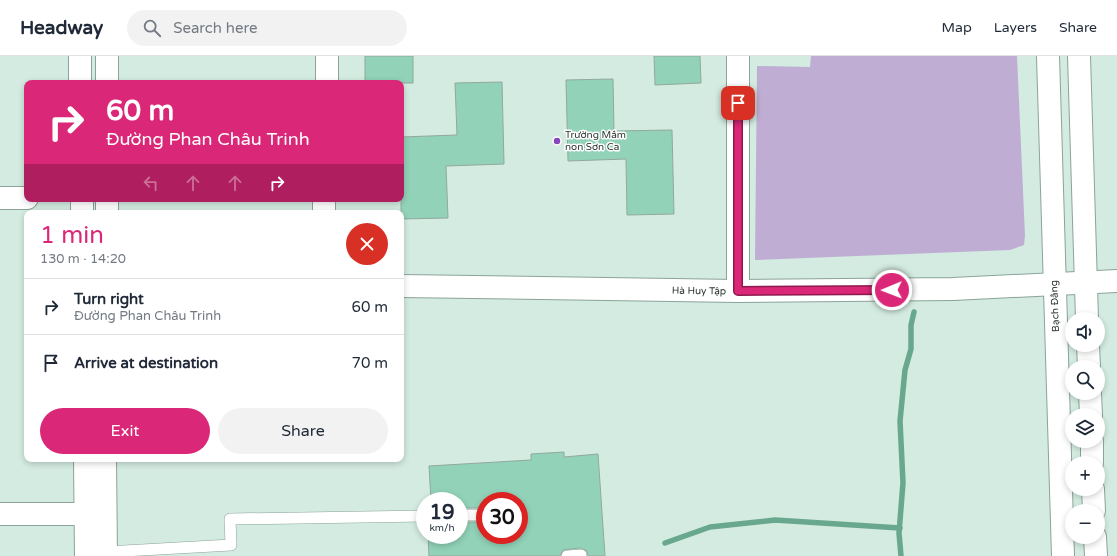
<!DOCTYPE html>
<html lang="en">
<head>
<meta charset="utf-8">
<style>
	:root { --surface:#fff; --page:#f2f2f3; --text:#1f2937; --muted:#747a83; --line:#e0e1e3; --accent:#db2777 }
	body { margin:0; font-family:"Varela Round",sans-serif; background:var(--page); color:var(--text); height:100vh; display:flex; flex-direction:column; font-size:15px; white-space:nowrap }
	* { box-sizing:border-box; margin:0 }
	p { font-size:13px; color:var(--muted) }
	.icon { flex:none; width:22px; height:22px; fill:none; stroke:currentColor; stroke-width:2; stroke-linecap:round; stroke-linejoin:round }
	.map { position:relative; flex:1; overflow:hidden }
	.side { position:absolute; left:24px; top:154px; width:380px; height:252px; display:flex; flex-direction:column; background:var(--surface); border-radius:8px; box-shadow:0 2px 6px #0003 }
	.side>* { flex:none }
	.guide { position:absolute; left:24px; top:24px; width:380px; height:122px; border-radius:8px; box-shadow:0 2px 6px #0003; background:#db2777; color:#fff; overflow:hidden }
	.fabs { position:absolute; left:1065px; top:256px; display:grid; gap:8px }
	.fabs a { display:grid; place-items:center; width:40px; height:40px; border-radius:50%; background:var(--surface); box-shadow:0 2px 6px #0003; font-size:20px }
	.speed { position:absolute; left:416px; top:436px; display:flex; gap:8px; font-size:20px; font-weight:700; text-align:center }
	.speed>* { display:grid; place-content:center; width:52px; height:52px; border-radius:50%; background:var(--surface); box-shadow:0 2px 6px #0003; line-height:1 }
	.speed small { font-size:10px; font-weight:400 }
	.speed .limit { border:6px solid #d22; background:#fff; color:#111 }
	.pin { position:absolute; display:grid; place-items:center; width:34px; height:34px; color:#fff; margin:-17px; border-radius:8px; box-shadow:0 2px 6px #0006 }
	.me { position:absolute; width:44px; margin:-22px; rotate:269deg; stroke-linejoin:round; filter:drop-shadow(0 0 3px #0008) }
	.turn { display:flex; align-items:center; gap:14px; height:84px; padding:0 16px; font-size:18px }
	.turn .icon { width:52px; height:52px; stroke-width:2.5 }
	.turn b { display:block; font-size:28px; line-height:34px }
	.lanes { display:flex; align-items:center; height:38px; padding:0 16px; background:#0003; justify-content:center; gap:20px; direction:ltr }
	.lanes .off { opacity:.35 }
	.round { display:grid; place-items:center; flex:none; width:42px; height:42px; border-radius:21px; background:var(--page) }
	.headline { display:flex; align-items:center; justify-content:space-between; height:68px; padding:0 16px }
	h1 { font-size:24px; font-weight:600; line-height:30px; color:var(--accent) }
	.button { display:flex; gap:8px; margin-top:auto; padding:8px 16px }
	.button a { flex:1; height:46px; border-radius:24px; background:var(--accent); color:#fff; font-size:16px; font-weight:600; line-height:46px; text-align:center }
	.button a+a { background:var(--page); color:var(--text) }
	ul { padding:0; list-style:none }
	li { display:flex; align-items:center; gap:12px; height:56px; padding:0 16px; border-top:1px solid var(--line) }
	li div { flex:1 }
	li b { display:block; font-size:15px }
	li em { font-style:normal }
	header { display:flex; align-items:center; gap:24px; box-sizing:border-box; height:56px; padding:0 20px; background:var(--surface); border-bottom:1px solid var(--line) }
	header strong { font-size:19px }
	nav { display:flex; gap:22px; margin-inline-start:auto; font-size:14px }
	.search { width:280px; height:36px; background:var(--page); display:flex; align-items:center; gap:10px; box-sizing:border-box; padding:0 14px; border-radius:22px; color:var(--muted); font-size:15px }
	.map>svg:first-child { display:block }
	.green { fill:#bfadd3 }
	.lines { fill:none; stroke-linecap:round; stroke-linejoin:round }
	.stream { stroke:#69a88f; stroke-width:5.5 }
	.building { fill:#91d2b8; stroke:#92a89e }
	.lane-casing { stroke:#8ca399; stroke-width:12 }
	.street-casing { stroke:#8ca399; stroke-width:24 }
	.secondary-casing { stroke:#8ca399; stroke-width:24 }
	.primary-casing { stroke:#8ca399; stroke-width:24 }
	.lane { stroke:#fff; stroke-width:11 }
	.street { stroke:#fff; stroke-width:22 }
	.secondary { stroke:#fff; stroke-width:22 }
	.primary { stroke:#fff; stroke-width:22 }
	.route-casing { stroke:#8e194d; stroke-width:10 }
	.route { stroke:#db2777; stroke-width:7 }
	.poi-dot { fill:#8747bc; stroke:#fff; stroke-width:1.5 }
	.labels { text-anchor:middle; dominant-baseline:central; stroke-width:3; stroke-linejoin:round; paint-order:stroke }
	.poi-label { font-size:10px; fill:#2a332f; stroke:#fff; text-anchor:start }
	.street-label { font-size:10px; fill:#2a332f; stroke:#fff }
</style>
</head>
<body>
<header>
<strong>Headway</strong>
<div class="search"><svg class="icon" aria-label="search" viewBox="0 0 24 24"><circle cx="10" cy="10" r="6"/><path d="M15 15l6 6"/></svg>Search here</div>
<nav><a>Map</a><a>Layers</a><a>Share</a></nav>
</header>
<div class="map">
<svg width="1117" height="500" viewBox="0 0 1117 500">
	<rect width="100%" height="100%" fill="#d3ebe0"/>
	<polygon class="green" points="811,0 1017,0 1025,180 1024,189 1010,194 755,204 757,10 810,11"/>
	<g class="lines">
		<g class="stream">
			<polyline points="665,487 710,471 775,464 900,472"/>
			<polyline points="901,500 899,477 903,427 900,365 905,314 911,293 911,269 914,256"/>
		</g>
	</g>
	<g class="building">
		<rect x="365" y="0" width="48" height="27"/>
		<polygon points="654,0 700,0 701,27 655,29"/>
		<polygon points="613,23 614,75 672,74 674,158 627,159 626,103 568,105 566,24"/>
		<polygon points="502,26 504,108 446,110 448,162 401,163 401,81 457,79 455,27"/>
		<polygon points="564,396 564,401 598,398 605,500 588,500 587,495 580,492 563,494 560,500 429,500 428,479 459,479 459,466 485,466 485,479 519,479 519,445 485,445 485,452 459,452 459,445 431,445 429,410 531,404 531,398"/>
	</g>
	<g class="lines">
		<g class="lane-casing">
			<g id="lane">
				<polyline points="459,459 485,459"/>
				<polyline points="106,496 231,489 230,463 425,460"/>
				<polyline points="567,500 581,499"/>
			</g>
		</g>
		<g class="street-casing">
			<g id="street">
				<polyline points="738,0 738,235"/>
				<polyline points="327,27 327,0"/>
				<polyline points="0,142 27,142"/>
				<polyline points="324,157 324,143"/>
				<polyline points="401,230 738,235 953,233 1117,225"/>
				<polyline points="0,458 86,458"/>
			</g>
		</g>
		<g class="secondary-casing">
			<g id="secondary">
				<polyline points="1048,0 1063,500"/>
				<polyline points="1079,0 1087,263"/>
				<polyline points="1088,289 1089,311"/>
				<polyline points="1090,337 1091,359"/>
				<polyline points="1092,385 1092,407"/>
				<polyline points="1093,433 1094,455"/>
				<polyline points="1095,481 1096,500"/>
			</g>
		</g>
		<g class="primary-casing">
			<g id="primary">
				<polyline points="80,0 80,27"/>
				<polyline points="107,27 107,0"/>
				<polyline points="82,143 82,157"/>
				<polyline points="107,157 107,143"/>
				<polyline points="85,403 86,500"/>
				<polyline points="105,403 106,500"/>
			</g>
		</g>
		<use href="#lane" class="lane"/>
		<use href="#street" class="street"/>
		<use href="#secondary" class="secondary"/>
		<use href="#primary" class="primary"/>
	</g>
	<g class="lines">
		<g class="route-casing">
			<polyline id="route" points="738,47 738,235 892,234"/>
		</g>
		<use href="#route" class="route"/>
	</g>
	<circle class="poi-dot" cx="557" cy="85" r="4"/>
	<g class="labels">
		<g class="poi-label">
			<text x="565" y="79">Trường Mầm<tspan x="565" dy="12">non Sơn Ca</tspan></text>
		</g>
		<g class="street-label">
			<text transform="translate(699 235) rotate(1)">Hà Huy Tập</text>
			<text transform="translate(1055 250) rotate(-92)">Bạch Đằng</text>
		</g>
	</g>
</svg>
<div class="fabs">
<a><svg class="icon" aria-label="sound" viewBox="0 0 24 24"><path d="M4 9h4l5-4v14l-5-4H4zM17 9q2 3 0 6"/></svg></a>
<a><svg class="icon" aria-label="search" viewBox="0 0 24 24"><circle cx="10" cy="10" r="6"/><path d="M15 15l6 6"/></svg></a>
<a><svg class="icon" aria-label="layers" viewBox="0 0 24 24"><path d="M12 4l9 5-9 5-9-5zM3 14l9 5 9-5"/></svg></a>
<a>+</a>
<a>−</a>
</div>
<div class="speed"><div>19<small>km/h</small></div><div class="limit">30</div></div>
<div class="pin" style="left:738px;top:47px;background:#d93025"><svg class="icon" aria-label="arrive" viewBox="0 0 24 24"><path d="M6 21V4h12l-3 4 3 4H6"/></svg></div>
<svg class="me" style="left:892px;top:234px" viewBox="-20 -20 40 40"><circle r="17" fill="#db2777" stroke="#fff" stroke-width="3"/><path d="M0-11L8 9 0 5-8 9z" fill="#fff"/></svg>
<div class="guide">
<div class="turn"><svg class="icon" aria-label="right" viewBox="0 0 24 24"><path d="M7 20v-9h11M14 6l5 5-5 5"/></svg><div><b>60 m</b>Đường Phan Châu Trinh</div></div>
<div class="lanes"><svg class="icon off" aria-label="left" viewBox="0 0 24 24"><path d="M17 20v-9H6M10 6l-5 5 5 5"/></svg><svg class="icon off" aria-label="ahead" viewBox="0 0 24 24"><path d="M12 20V5M6 11l6-6 6 6"/></svg><svg class="icon off" aria-label="ahead" viewBox="0 0 24 24"><path d="M12 20V5M6 11l6-6 6 6"/></svg><svg class="icon" aria-label="right" viewBox="0 0 24 24"><path d="M7 20v-9h11M14 6l5 5-5 5"/></svg></div>
</div>
<section class="side">
<div class="headline"><div><h1>1 min</h1><p>130 m · 14:20</p></div><a class="round" style="background:#d93025;color:#fff"><svg class="icon" aria-label="close" viewBox="0 0 24 24"><path d="M6 6l12 12M18 6L6 18"/></svg></a></div>
<ul>
<li><svg class="icon" aria-label="right" viewBox="0 0 24 24"><path d="M7 20v-9h11M14 6l5 5-5 5"/></svg><div><b>Turn right</b><p>Đường Phan Châu Trinh</p></div><em>60 m</em></li>
<li><svg class="icon" aria-label="arrive" viewBox="0 0 24 24"><path d="M6 21V4h12l-3 4 3 4H6"/></svg><div><b>Arrive at destination</b></div><em>70 m</em></li>
</ul>
<div class="button"><a>Exit</a><a>Share</a></div>
</section>
</div>
</body>
</html>
